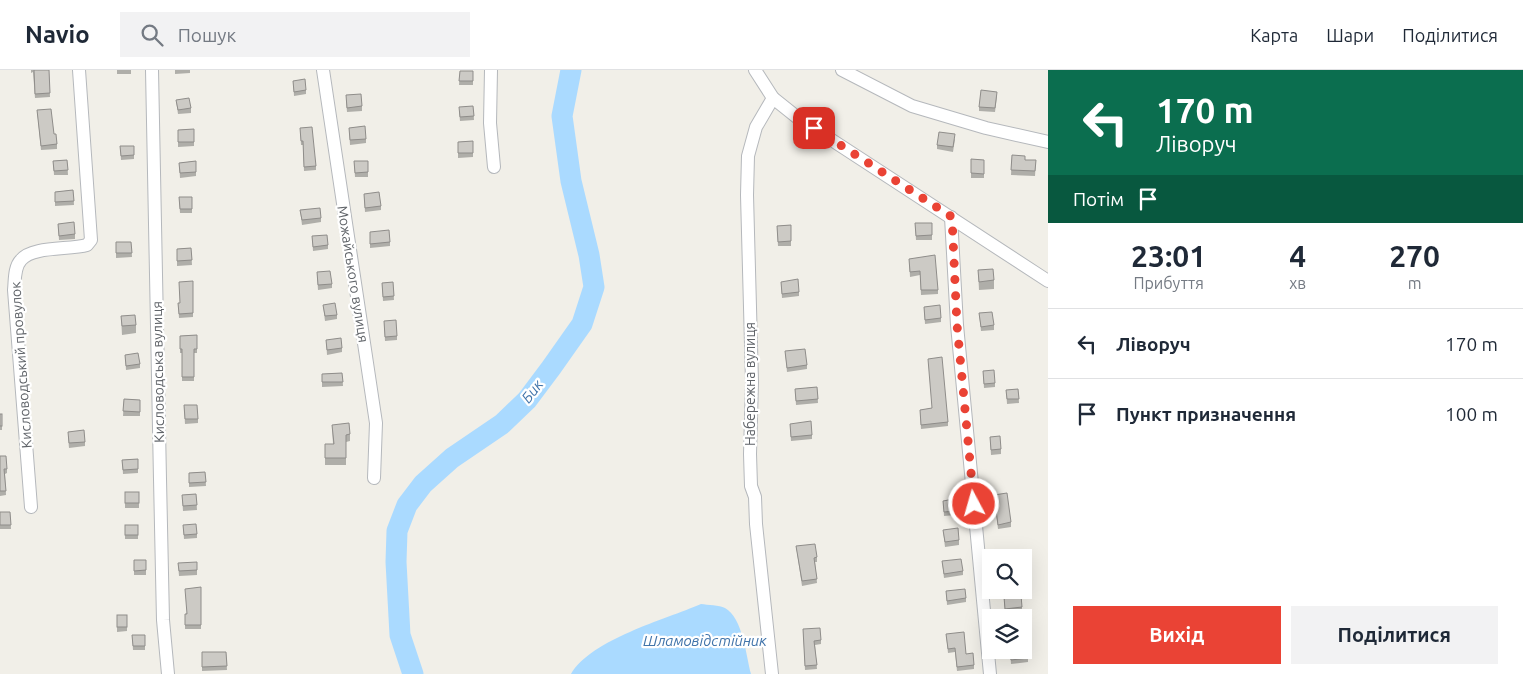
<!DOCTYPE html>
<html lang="uk">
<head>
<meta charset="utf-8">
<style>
	:root { --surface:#fff; --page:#f2f2f3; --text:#1f2937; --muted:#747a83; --line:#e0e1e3; --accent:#ea4335 }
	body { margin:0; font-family:Ubuntu,sans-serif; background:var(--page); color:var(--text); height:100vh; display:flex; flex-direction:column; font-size:19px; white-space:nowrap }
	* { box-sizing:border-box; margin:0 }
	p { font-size:16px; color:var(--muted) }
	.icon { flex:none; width:28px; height:28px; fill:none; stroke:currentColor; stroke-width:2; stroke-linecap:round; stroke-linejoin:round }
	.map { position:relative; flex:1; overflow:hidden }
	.drawer { display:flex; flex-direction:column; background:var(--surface); width:475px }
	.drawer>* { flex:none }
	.banner { background:#0b6e4f; color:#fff; overflow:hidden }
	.tools { position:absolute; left:982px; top:479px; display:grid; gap:10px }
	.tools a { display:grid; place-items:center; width:50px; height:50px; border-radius:0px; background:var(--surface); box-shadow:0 5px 20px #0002; font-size:25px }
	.pin { position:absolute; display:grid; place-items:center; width:42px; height:42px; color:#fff; margin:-21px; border-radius:10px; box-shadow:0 2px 8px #0006 }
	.me { position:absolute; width:55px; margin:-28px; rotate:354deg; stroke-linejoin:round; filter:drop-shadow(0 0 4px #0008) }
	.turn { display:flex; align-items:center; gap:18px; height:105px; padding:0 25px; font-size:22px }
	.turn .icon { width:65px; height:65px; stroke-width:2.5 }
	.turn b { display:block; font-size:35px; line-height:42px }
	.then { display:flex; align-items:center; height:48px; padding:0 25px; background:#0003; gap:10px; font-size:19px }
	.eta { display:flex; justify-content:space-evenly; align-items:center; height:85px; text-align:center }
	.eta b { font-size:30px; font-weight:600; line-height:35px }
	.button { display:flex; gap:10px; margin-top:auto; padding:10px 25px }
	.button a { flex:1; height:58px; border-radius:0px; background:var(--accent); color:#fff; font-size:20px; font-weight:600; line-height:58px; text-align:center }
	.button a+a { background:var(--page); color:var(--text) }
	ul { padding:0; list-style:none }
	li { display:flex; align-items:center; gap:15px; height:70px; padding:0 25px; border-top:1px solid var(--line) }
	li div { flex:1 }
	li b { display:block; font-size:19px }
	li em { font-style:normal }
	header { display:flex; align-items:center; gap:30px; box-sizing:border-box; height:70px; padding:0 25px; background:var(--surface); border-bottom:1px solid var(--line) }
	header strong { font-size:24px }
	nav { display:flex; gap:28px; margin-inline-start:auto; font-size:18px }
	.search { width:350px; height:45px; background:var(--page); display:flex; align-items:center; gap:12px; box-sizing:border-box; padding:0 18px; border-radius:0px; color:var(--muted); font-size:19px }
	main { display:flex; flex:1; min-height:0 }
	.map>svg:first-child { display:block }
	.water { fill:#aadaff }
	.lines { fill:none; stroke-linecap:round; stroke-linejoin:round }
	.river { stroke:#aadaff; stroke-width:21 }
	.street-casing { stroke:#b5b8bc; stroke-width:14 }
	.street { stroke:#fff; stroke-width:12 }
	.wall { fill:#afaea9 }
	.building { fill:#cccac5; stroke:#8f8d8a }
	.route { stroke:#ea4335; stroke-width:9; stroke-dasharray:0 16.2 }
	.labels { text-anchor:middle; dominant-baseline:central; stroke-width:4.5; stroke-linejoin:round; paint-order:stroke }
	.street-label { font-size:14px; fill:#5f6368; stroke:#fff }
	.water-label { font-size:15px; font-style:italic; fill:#4174aa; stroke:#fff }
</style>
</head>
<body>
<header>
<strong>Navio</strong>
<div class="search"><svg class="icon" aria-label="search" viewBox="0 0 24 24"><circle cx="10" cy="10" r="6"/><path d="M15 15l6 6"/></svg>Пошук</div>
<nav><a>Карта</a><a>Шари</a><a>Поділитися</a></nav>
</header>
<main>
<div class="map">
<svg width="1048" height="604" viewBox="0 0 1048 604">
	<rect width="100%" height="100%" fill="#f1efe8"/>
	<path class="water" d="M 701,534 C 708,535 719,535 725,538 C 743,548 746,586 751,604 L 571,604 C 592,569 664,550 701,534 Z"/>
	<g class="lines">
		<polyline class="river" points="413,604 400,565 396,492 397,461 407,435 423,414 452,388 502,354 527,330 551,298 582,254 594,217 589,185 571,111 562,46 571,0"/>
		<g class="street-casing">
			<g id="street">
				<polyline points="152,0 160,409 163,550 168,604"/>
				<polyline points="323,0 376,353 374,408"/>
				<polyline points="491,0 490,53 494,97"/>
				<polyline points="755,0 773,28 798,48 1048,211"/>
				<polyline points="842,0 912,36 986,58 1048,72"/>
				<polyline points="951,147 957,255 990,604"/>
				<path d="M 31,437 L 14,220 C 15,211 14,197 21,190 C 32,176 69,180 87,175 L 91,170 L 79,0"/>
				<polyline points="772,604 756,454 755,427 751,416 750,384 752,312 747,125 748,86 756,57 773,28"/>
			</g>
		</g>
		<use href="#street" class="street"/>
	</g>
	<g class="wall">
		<polygon points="31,0 49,0 50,27 35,28 33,2 31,3"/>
		<rect x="117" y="0" width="14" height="4"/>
		<polygon points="175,0 190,0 190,3 175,4"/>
		<polygon points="460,1 473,1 473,15 459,15"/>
		<polygon points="293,11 306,20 306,24 294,26"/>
		<polygon points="997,26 995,42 979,41 979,37"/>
		<polygon points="176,30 191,38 191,43 178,44"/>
		<polygon points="346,30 362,36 362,41 347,42"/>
		<polygon points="473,36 474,50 460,51 459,41"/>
		<polygon points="37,40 54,64 57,74 57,79 41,80"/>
		<polygon points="300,58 316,96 316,100 304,101 303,75 301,75"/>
		<polygon points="349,58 366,69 366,73 350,75"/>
		<polygon points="194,59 194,76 178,77 178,60"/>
		<polygon points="955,69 953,82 937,79 937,75"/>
		<polygon points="473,71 473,87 458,88 458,72"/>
		<polygon points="120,76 134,85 134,89 121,90"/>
		<polygon points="1012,85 1025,90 1036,90 1035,106 1011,105"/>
		<polygon points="971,89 984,90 984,108 971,108"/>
		<polygon points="67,90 68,105 54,105 53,91"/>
		<polygon points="196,91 196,106 180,108 179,93"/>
		<polygon points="354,91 368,91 368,107 355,107"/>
		<polygon points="73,120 74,135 55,136 55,122"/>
		<polygon points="364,124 381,136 381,140 365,142"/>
		<polygon points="179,127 192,127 192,143 180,143"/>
		<polygon points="300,140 321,148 321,152 302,155"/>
		<polygon points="915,153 932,153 932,170 916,170"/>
		<polygon points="58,154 75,164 75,169 59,170"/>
		<polygon points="791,155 791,176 778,176 777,156"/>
		<polygon points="312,166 328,175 328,179 313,181"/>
		<polygon points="370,166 390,172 390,176 370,178"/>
		<polygon points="116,172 131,172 132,187 116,188"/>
		<polygon points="191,178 192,195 177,196 177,179"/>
		<polygon points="909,189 938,220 938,224 921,225 920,205 910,207"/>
		<polygon points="978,200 994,210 994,219 979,220"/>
		<polygon points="317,202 332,214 332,218 318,220"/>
		<polygon points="193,211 193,247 179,248 178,233 180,233"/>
		<polygon points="393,212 394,230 383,231 382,213"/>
		<polygon points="781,212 799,222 799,226 782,228"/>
		<polygon points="323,235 337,245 337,249 325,251"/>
		<polygon points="924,237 941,248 941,252 925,254"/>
		<polygon points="979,243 994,255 994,260 981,261"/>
		<polygon points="121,246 136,255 136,263 122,265"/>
		<polygon points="384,251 397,266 397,270 385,271"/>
		<polygon points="197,265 197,283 194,283 194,311 182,311 182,283 180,283 180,266"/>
		<polygon points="326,270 342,278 342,282 327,285"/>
		<polygon points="785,281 807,295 807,299 787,302"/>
		<polygon points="125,285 140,294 140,298 126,300"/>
		<polygon points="983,301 995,313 995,317 984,318"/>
		<polygon points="342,303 343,316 322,317 322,304"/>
		<polygon points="817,317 818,333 796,335 795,319"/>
		<polygon points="1018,319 1019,333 1007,334 1006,320"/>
		<polygon points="124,329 140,330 140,346 123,346"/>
		<polygon points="184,335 198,349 198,353 185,354"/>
		<polygon points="932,338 948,352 948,356 921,359 920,340"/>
		<rect x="0" y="344" width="2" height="16"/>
		<polygon points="790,354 812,365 812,369 791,371"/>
		<polygon points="332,355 350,364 350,371 346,372 346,395 325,395 325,374 333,374"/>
		<polygon points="68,366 85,372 85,376 69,378"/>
		<polygon points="990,367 1001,379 1001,384 991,385"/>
		<polygon points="0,386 7,399 7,403 5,404 6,425 0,426"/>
		<polygon points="138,389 138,403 123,404 122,390"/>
		<polygon points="205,402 206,416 189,417 189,403"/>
		<rect x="125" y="422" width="14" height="16"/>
		<polygon points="196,424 197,440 183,441 182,425"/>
		<polygon points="994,425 1011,452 1011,457 998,459"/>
		<polygon points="943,431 956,441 956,445 944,446"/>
		<polygon points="0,442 10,442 11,459 0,459"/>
		<rect x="125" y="455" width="13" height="14"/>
		<polygon points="183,455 197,464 197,468 184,469"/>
		<polygon points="943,460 959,470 959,475 945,477"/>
		<polygon points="796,476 817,487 817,492 815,492 817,513 802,516"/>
		<rect x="134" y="490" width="12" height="15"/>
		<polygon points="942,491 963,501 963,505 944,508"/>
		<polygon points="178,493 197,500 197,505 179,506"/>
		<polygon points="201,517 201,559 185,559 185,544 186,544"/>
		<polygon points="946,521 966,528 966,532 947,535"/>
		<polygon points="1004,527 1022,537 1022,541 1005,543"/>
		<polygon points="117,545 127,545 127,561 117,562"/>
		<polygon points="803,559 821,570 821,574 815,575 817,599 805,600"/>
		<polygon points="946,564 966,584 974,595 974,599 957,601 955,582 948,583"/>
		<polygon points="132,565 145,576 145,580 133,580"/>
		<polygon points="1010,581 1028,588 1028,592 1011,594"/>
		<polygon points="202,582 226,582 227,600 202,601"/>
	</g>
	<g class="building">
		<polygon points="34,0 49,0 50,23 35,24"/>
		<polygon points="460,1 473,1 473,11 459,11"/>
		<polygon points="305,9 306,20 294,22 293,11"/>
		<polygon points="981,20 997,22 995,38 979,37"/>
		<polygon points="361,24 362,36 347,38 346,25"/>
		<polygon points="189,28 191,38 178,40 176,30"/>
		<polygon points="473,36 474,46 460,47 459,37"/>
		<polygon points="51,39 54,64 56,64 57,74 41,76 37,40"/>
		<polygon points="365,56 366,69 350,70 349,58"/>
		<polygon points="312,57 316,96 304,97 303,71 301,71 300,58"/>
		<polygon points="194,59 194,72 178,72 178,60"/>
		<polygon points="939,62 955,64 953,77 937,75"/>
		<polygon points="473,71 473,83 458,83 458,72"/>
		<polygon points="120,76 134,76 134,85 121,86"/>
		<polygon points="1012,85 1025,86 1025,90 1036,90 1035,101 1011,100"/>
		<polygon points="971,89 984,90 984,104 971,103"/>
		<polygon points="67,90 68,100 54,101 53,91"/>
		<polygon points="196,91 196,102 180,103 179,93"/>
		<polygon points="354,91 368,91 368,102 355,103"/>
		<polygon points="73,120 74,131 55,132 55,122"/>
		<polygon points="379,122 381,136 365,138 364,124"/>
		<polygon points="179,127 192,127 192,139 180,139"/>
		<polygon points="320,138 321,148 302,150 300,140"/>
		<polygon points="74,152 75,164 59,166 58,154"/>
		<polygon points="915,153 932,153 932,165 916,166"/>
		<polygon points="791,155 791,171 778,172 777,156"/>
		<polygon points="389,160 390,172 370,174 370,162"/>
		<polygon points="327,165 328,175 313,177 312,166"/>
		<polygon points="116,172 131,172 132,183 116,183"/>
		<polygon points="191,178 192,190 177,191 177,179"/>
		<polygon points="935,185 938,220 921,220 920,201 910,202 909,189"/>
		<polygon points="993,199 994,210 979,212 978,200"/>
		<polygon points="330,201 332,214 318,215 317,202"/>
		<polygon points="798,209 799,222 782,224 781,212"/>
		<polygon points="193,211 193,243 179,244 178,233 180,233 179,212"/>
		<polygon points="393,212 394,226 383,227 382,213"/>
		<polygon points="335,233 337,245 325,246 323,235"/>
		<polygon points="940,235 941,248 925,250 924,237"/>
		<polygon points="992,242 994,255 981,257 979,243"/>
		<polygon points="135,245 136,255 122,256 121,246"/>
		<polygon points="396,250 397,266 385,267 384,251"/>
		<polygon points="197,265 197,279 194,279 194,307 182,307 182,279 180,279 180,266"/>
		<polygon points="341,268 342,278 327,280 326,270"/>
		<polygon points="805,279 807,295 787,298 785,281"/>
		<polygon points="138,283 140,294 126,296 125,285"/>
		<polygon points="942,287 948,352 921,355 920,340 932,338 928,289"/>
		<polygon points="994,300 995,313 984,314 983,301"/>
		<polygon points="342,303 343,312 322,312 322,304"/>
		<polygon points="817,317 818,329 796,331 795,319"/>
		<polygon points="1018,319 1019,329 1007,329 1006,320"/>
		<polygon points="124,329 140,330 140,342 123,341"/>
		<polygon points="184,335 197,335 198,349 185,349"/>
		<rect x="0" y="344" width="2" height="12"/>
		<polygon points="811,351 812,365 791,367 790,354"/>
		<polygon points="349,353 350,364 346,365 346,388 325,388 325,374 334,374 332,355"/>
		<polygon points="84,360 85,372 69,373 68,362"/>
		<polygon points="1000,366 1001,379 991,380 990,367"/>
		<polygon points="0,386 6,386 7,399 4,399 6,421 0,421"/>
		<polygon points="138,389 138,399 123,400 122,390"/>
		<polygon points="205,402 206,412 189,413 189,403"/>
		<rect x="125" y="422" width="14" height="11"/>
		<polygon points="1007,423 1011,452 998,455 994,425"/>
		<polygon points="196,424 197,435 183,436 182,425"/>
		<polygon points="954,429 956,441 944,442 943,431"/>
		<polygon points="0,442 10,442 11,455 0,455"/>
		<polygon points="196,454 197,464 184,465 183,455"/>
		<rect x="125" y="455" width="13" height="10"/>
		<polygon points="958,458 959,470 945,472 943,460"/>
		<polygon points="815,474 817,487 814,488 817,509 802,511 796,476"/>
		<polygon points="1013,485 1013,488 993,487"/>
		<polygon points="961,489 963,501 944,504 942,491"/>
		<polygon points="134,490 146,490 146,500 134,501"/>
		<polygon points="197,492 197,500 179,501 178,493"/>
		<polygon points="201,517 201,555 185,555 185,544 187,544 185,519"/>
		<polygon points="965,519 966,528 947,531 946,521"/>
		<polygon points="1021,525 1022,537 1005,539 1004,527"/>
		<rect x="117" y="545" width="10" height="12"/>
		<polygon points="820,558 821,570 814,571 817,595 805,596 803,559"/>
		<polygon points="964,562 966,584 973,583 974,595 957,597 955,578 948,579 946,564"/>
		<polygon points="132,565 145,565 145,576 133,576"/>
		<polygon points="1024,579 1027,579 1028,588 1011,590 1010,581"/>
		<polygon points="202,582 226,582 227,596 202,597"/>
	</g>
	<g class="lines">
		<polyline class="route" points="814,58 952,147 957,255 974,434"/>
	</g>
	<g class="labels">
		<g class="street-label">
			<text transform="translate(353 204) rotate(81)">Можайського вулиця</text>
			<text transform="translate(21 295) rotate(-94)">Кисловодський провулок</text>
			<text transform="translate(158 302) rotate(-91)">Кисловодська вулиця</text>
			<text transform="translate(750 314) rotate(-90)">Набережна вулиця</text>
		</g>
		<g class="water-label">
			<text transform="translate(532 321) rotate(-52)">Бик</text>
			<text x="705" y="570">Шламовідстійник</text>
		</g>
	</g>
</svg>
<div class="tools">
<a><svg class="icon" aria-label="search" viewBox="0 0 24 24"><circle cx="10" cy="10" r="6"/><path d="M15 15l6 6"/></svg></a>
<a><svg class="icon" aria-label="layers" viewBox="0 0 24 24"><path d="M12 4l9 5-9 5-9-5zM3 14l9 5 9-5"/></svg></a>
</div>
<div class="pin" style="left:814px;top:58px;background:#d93025"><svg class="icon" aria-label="arrive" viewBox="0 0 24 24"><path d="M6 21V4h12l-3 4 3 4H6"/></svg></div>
<svg class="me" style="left:974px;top:434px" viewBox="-20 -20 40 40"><circle r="17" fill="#ea4335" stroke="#fff" stroke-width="3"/><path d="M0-11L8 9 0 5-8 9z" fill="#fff"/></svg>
</div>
<section class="drawer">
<div class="banner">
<div class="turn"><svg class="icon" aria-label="left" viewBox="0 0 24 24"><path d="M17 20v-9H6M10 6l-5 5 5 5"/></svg><div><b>170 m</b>Ліворуч</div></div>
<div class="then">Потім<svg class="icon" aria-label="arrive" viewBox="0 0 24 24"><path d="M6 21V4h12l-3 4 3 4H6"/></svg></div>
</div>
<div class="eta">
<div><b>23:01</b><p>Прибуття</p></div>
<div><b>4</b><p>хв</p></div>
<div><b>270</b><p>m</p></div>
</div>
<ul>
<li><svg class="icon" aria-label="left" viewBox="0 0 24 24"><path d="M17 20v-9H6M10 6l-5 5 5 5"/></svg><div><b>Ліворуч</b></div><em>170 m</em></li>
<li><svg class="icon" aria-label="arrive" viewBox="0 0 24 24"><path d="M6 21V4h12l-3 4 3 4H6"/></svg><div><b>Пункт призначення</b></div><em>100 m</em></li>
</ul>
<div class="button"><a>Вихід</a><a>Поділитися</a></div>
</section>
</main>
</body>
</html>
